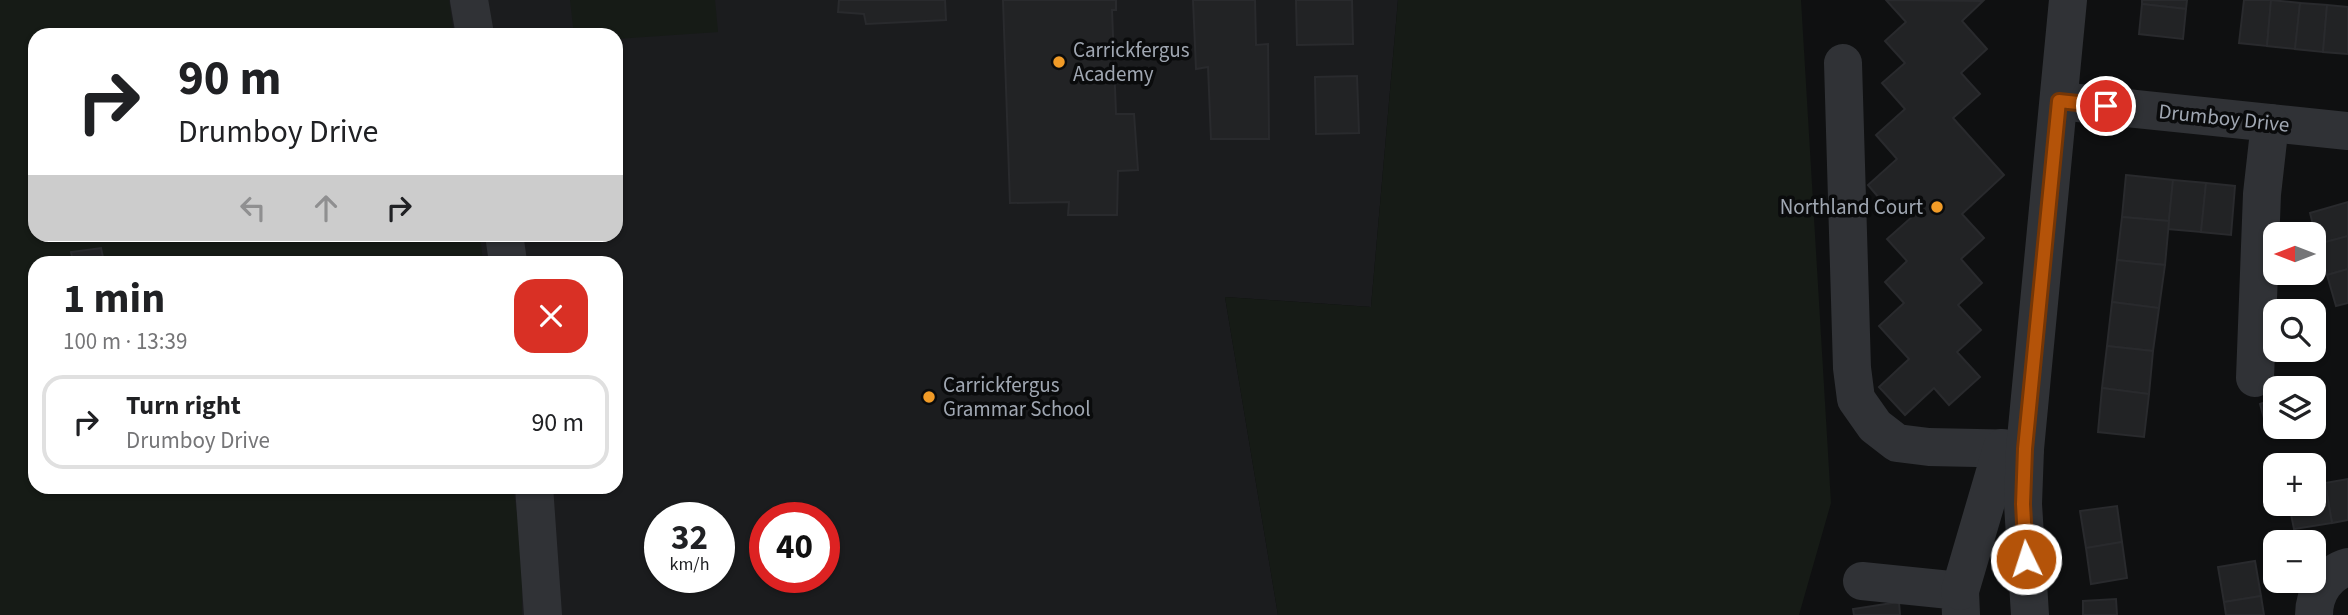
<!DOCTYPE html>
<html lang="en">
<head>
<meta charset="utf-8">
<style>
	:root { --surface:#fff; --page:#f2f2f2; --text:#202124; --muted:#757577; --line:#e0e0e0 }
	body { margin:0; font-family:"Source Sans 3",sans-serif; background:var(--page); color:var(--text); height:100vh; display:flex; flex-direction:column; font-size:26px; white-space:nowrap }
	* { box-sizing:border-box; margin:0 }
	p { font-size:23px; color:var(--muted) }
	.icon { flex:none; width:38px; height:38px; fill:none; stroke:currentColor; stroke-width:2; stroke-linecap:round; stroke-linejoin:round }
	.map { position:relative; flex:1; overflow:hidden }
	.sheet { position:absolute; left:28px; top:256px; width:595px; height:238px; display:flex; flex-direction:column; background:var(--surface); border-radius:21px; box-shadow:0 2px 5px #0004 }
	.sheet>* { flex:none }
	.top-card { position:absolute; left:28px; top:28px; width:595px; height:214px; border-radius:21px; box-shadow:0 2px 5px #0004; background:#fff; color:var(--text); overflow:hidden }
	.needle { width:46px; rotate:270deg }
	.fabs { position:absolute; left:2263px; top:222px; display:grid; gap:14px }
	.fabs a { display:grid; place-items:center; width:63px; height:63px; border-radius:14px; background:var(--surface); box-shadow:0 2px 5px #0004; font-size:35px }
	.speed { position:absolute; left:644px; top:502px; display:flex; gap:14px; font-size:35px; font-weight:700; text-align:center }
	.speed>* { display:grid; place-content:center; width:91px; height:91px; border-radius:50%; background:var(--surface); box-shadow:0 2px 5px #0004; line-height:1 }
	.speed small { font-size:18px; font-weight:400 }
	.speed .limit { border:10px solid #d22; background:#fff; color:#111 }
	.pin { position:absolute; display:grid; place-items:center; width:60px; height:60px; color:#fff; margin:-30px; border:4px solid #fff; border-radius:50%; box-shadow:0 2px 7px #0007 }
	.me { position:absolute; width:77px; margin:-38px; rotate:356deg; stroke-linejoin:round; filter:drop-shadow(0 0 5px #0008) }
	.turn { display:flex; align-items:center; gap:24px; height:147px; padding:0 35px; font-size:32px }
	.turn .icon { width:91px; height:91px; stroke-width:2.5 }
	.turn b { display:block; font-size:49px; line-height:60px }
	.lanes { display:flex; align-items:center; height:66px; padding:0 35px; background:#0003; justify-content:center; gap:35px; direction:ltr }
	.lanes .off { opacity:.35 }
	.round { display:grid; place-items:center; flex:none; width:74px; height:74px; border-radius:21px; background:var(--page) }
	.summary { display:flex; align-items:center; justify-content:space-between; height:119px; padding:0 35px }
	h1 { font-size:42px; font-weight:700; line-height:52px }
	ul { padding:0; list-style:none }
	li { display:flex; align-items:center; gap:21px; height:94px; margin:0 14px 10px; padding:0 21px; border:4px solid var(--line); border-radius:21px }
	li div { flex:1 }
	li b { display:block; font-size:26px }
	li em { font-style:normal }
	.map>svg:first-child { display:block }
	.built { fill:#1b1c1e; fill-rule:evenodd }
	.green { fill:#161b16 }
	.building { fill:#222325; stroke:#292a2d; stroke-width:2 }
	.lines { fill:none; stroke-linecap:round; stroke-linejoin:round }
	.minor { stroke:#303236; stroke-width:38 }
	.route-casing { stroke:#753606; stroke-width:18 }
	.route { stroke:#b45309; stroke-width:12 }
	.poi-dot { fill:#f19b27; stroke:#0a0b0c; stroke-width:2.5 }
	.labels { text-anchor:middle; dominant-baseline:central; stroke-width:7; stroke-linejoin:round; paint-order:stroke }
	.poi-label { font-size:21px; fill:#a0a7b2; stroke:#0a0b0c; text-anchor:start }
	.street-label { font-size:21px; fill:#a0a7b2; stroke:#0a0b0c }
</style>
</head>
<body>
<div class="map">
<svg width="2348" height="615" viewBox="0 0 2348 615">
	<rect width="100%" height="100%" fill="#0f1011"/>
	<path class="built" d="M 0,0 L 1398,0 L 1371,307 L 1225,297 L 1278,615 L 0,615 ZM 35,35 L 616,35 L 616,234 L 35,234 ZM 35,262 L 616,262 L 616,486 L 35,486 ZM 660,518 L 719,518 L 719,578 L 660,578 ZM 765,518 L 824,518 L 824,578 L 765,578 Z"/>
	<g class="green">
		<polygon points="0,0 449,0 454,35 35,35 35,234 480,235 483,262 35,262 35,486 513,487 522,548 522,615 0,615"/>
		<polygon points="570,0 715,0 718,32 616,39 616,35 574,35"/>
		<polygon points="1398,0 1801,0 1831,503 1799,615 1278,615 1225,297 1371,307"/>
	</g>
	<g class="building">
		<polygon points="839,0 945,0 946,20 866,24 864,14 838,12"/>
		<polygon points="1003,0 1116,0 1116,10 1112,10 1116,114 1134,114 1138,170 1118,171 1117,215 1068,215 1069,202 1010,203"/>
		<polygon points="1193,0 1255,0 1256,45 1268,44 1269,139 1211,139 1208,67 1196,69"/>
		<polygon points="1296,0 1352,0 1353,44 1297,45"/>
		<polygon points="1886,0 1983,1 1962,21 1987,49 1961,73 1980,94 1953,118 2004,175 1962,214 1984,238 1961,259 1982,283 1958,305 1981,330 1957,352 1980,377 1949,405 1934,388 1905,415 1879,387 1909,359 1879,326 1904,303 1885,282 1907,261 1887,239 1913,216 1901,203 1891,212 1868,185 1897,159 1876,135 1905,109 1882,83 1905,63 1885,41 1906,22"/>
		<polygon points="2142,0 2187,0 2186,9 2142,4"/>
		<polygon points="2244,0 2271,0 2267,46 2239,43"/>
		<polygon points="2271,0 2300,3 2295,49 2267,46"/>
		<polygon points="2300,3 2327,5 2323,52 2295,49"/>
		<polygon points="2142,4 2186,9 2183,39 2139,34"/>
		<polygon points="2327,5 2348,7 2348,54 2323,52"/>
		<polygon points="1357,76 1359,133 1316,134 1315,77"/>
		<polygon points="2126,175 2173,180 2169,221 2122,217"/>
		<polygon points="2173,180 2206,183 2201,232 2168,229"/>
		<polygon points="2206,183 2235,186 2231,235 2201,232"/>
		<polygon points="2348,202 2348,236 2318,244 2310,213"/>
		<polygon points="2122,217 2169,221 2165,265 2117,260"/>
		<polygon points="2348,236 2348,269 2327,275 2318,244"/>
		<polygon points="101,248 104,262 73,262 71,252"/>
		<polygon points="2117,260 2165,265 2159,308 2112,302"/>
		<polygon points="2348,269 2348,303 2336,306 2327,275"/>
		<polygon points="2112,302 2159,308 2153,351 2107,346"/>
		<polygon points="2107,346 2153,351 2149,394 2102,388"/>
		<polygon points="2102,388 2149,394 2144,437 2098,432"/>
		<polygon points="2275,399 2275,427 2289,427 2268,433 2260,404"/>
		<polygon points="2348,479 2348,520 2332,523 2325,483"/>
		<polygon points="2325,483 2332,523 2294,529 2289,504 2314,504 2314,485"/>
		<polygon points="2117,506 2122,542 2086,548 2080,511"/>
		<polygon points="2122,542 2127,578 2091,584 2086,548"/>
		<polygon points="2255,561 2261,596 2224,602 2218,567"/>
		<polygon points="2261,596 2264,615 2226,615 2224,602"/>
		<polygon points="2116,599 2117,615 2083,615 2083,601"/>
		<polygon points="1899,602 1900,615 1854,615 1853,609"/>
	</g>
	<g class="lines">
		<g class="minor">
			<polyline points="469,0 475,35"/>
			<polyline points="1843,63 1852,368 1856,399 1875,426 1897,443 1929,447 2025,449"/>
			<polyline points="2059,101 2348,131"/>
			<polyline points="504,234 508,262"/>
			<polyline points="2255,378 2262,194 2270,123"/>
			<polyline points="534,486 543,615"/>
			<polyline points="1862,581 1960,591 1961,615"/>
			<polyline points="1960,591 2002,448"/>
			<polyline points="2030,615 2023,504 2025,449 2068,0"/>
			<path d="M 2314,615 C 2314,593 2327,573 2348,567"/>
		</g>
	</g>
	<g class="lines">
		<g class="route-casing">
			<polyline id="route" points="2026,559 2023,504 2025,449 2059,101 2106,106"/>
		</g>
		<use href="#route" class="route"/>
	</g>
	<g class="poi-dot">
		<circle cx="1059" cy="62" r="7"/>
		<circle cx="1937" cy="207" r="7"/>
		<circle cx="929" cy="397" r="7"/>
	</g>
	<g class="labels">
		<g class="poi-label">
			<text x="1073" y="50">Carrickfergus<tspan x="1073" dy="24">Academy</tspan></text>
			<text x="1923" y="207" text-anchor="end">Northland Court</text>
			<text x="943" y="385">Carrickfergus<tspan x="943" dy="24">Grammar School</tspan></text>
		</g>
		<g class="street-label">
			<text transform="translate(2224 118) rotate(6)">Drumboy Drive</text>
		</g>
	</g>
</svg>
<div class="fabs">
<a><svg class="needle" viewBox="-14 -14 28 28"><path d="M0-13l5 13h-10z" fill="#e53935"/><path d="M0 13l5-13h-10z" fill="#757577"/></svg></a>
<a><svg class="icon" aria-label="search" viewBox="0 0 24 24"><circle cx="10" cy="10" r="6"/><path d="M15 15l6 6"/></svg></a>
<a><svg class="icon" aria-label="layers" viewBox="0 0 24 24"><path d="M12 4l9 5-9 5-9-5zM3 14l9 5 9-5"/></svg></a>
<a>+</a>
<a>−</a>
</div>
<div class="speed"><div>32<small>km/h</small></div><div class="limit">40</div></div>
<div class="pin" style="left:2106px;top:106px;background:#d93025"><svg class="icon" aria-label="arrive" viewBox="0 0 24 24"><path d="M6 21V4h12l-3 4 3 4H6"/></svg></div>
<svg class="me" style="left:2026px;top:559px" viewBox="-20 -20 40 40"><circle r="17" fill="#b45309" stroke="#fff" stroke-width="3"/><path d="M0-11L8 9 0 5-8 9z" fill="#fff"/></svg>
<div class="top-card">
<div class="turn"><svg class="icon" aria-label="right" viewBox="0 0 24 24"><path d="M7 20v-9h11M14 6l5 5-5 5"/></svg><div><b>90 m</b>Drumboy Drive</div></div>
<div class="lanes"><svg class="icon off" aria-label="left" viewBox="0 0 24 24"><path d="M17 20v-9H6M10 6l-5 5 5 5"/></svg><svg class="icon off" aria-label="ahead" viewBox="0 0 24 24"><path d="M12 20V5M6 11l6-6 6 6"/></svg><svg class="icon" aria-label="right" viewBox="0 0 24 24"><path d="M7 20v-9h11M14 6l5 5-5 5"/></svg></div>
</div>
<section class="sheet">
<div class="summary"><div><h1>1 min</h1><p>100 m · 13:39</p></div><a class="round" style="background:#d93025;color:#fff"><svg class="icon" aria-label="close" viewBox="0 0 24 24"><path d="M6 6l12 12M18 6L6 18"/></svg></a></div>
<ul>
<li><svg class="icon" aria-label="right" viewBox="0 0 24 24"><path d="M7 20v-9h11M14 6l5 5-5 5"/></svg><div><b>Turn right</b><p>Drumboy Drive</p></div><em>90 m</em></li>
</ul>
</section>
</div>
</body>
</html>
